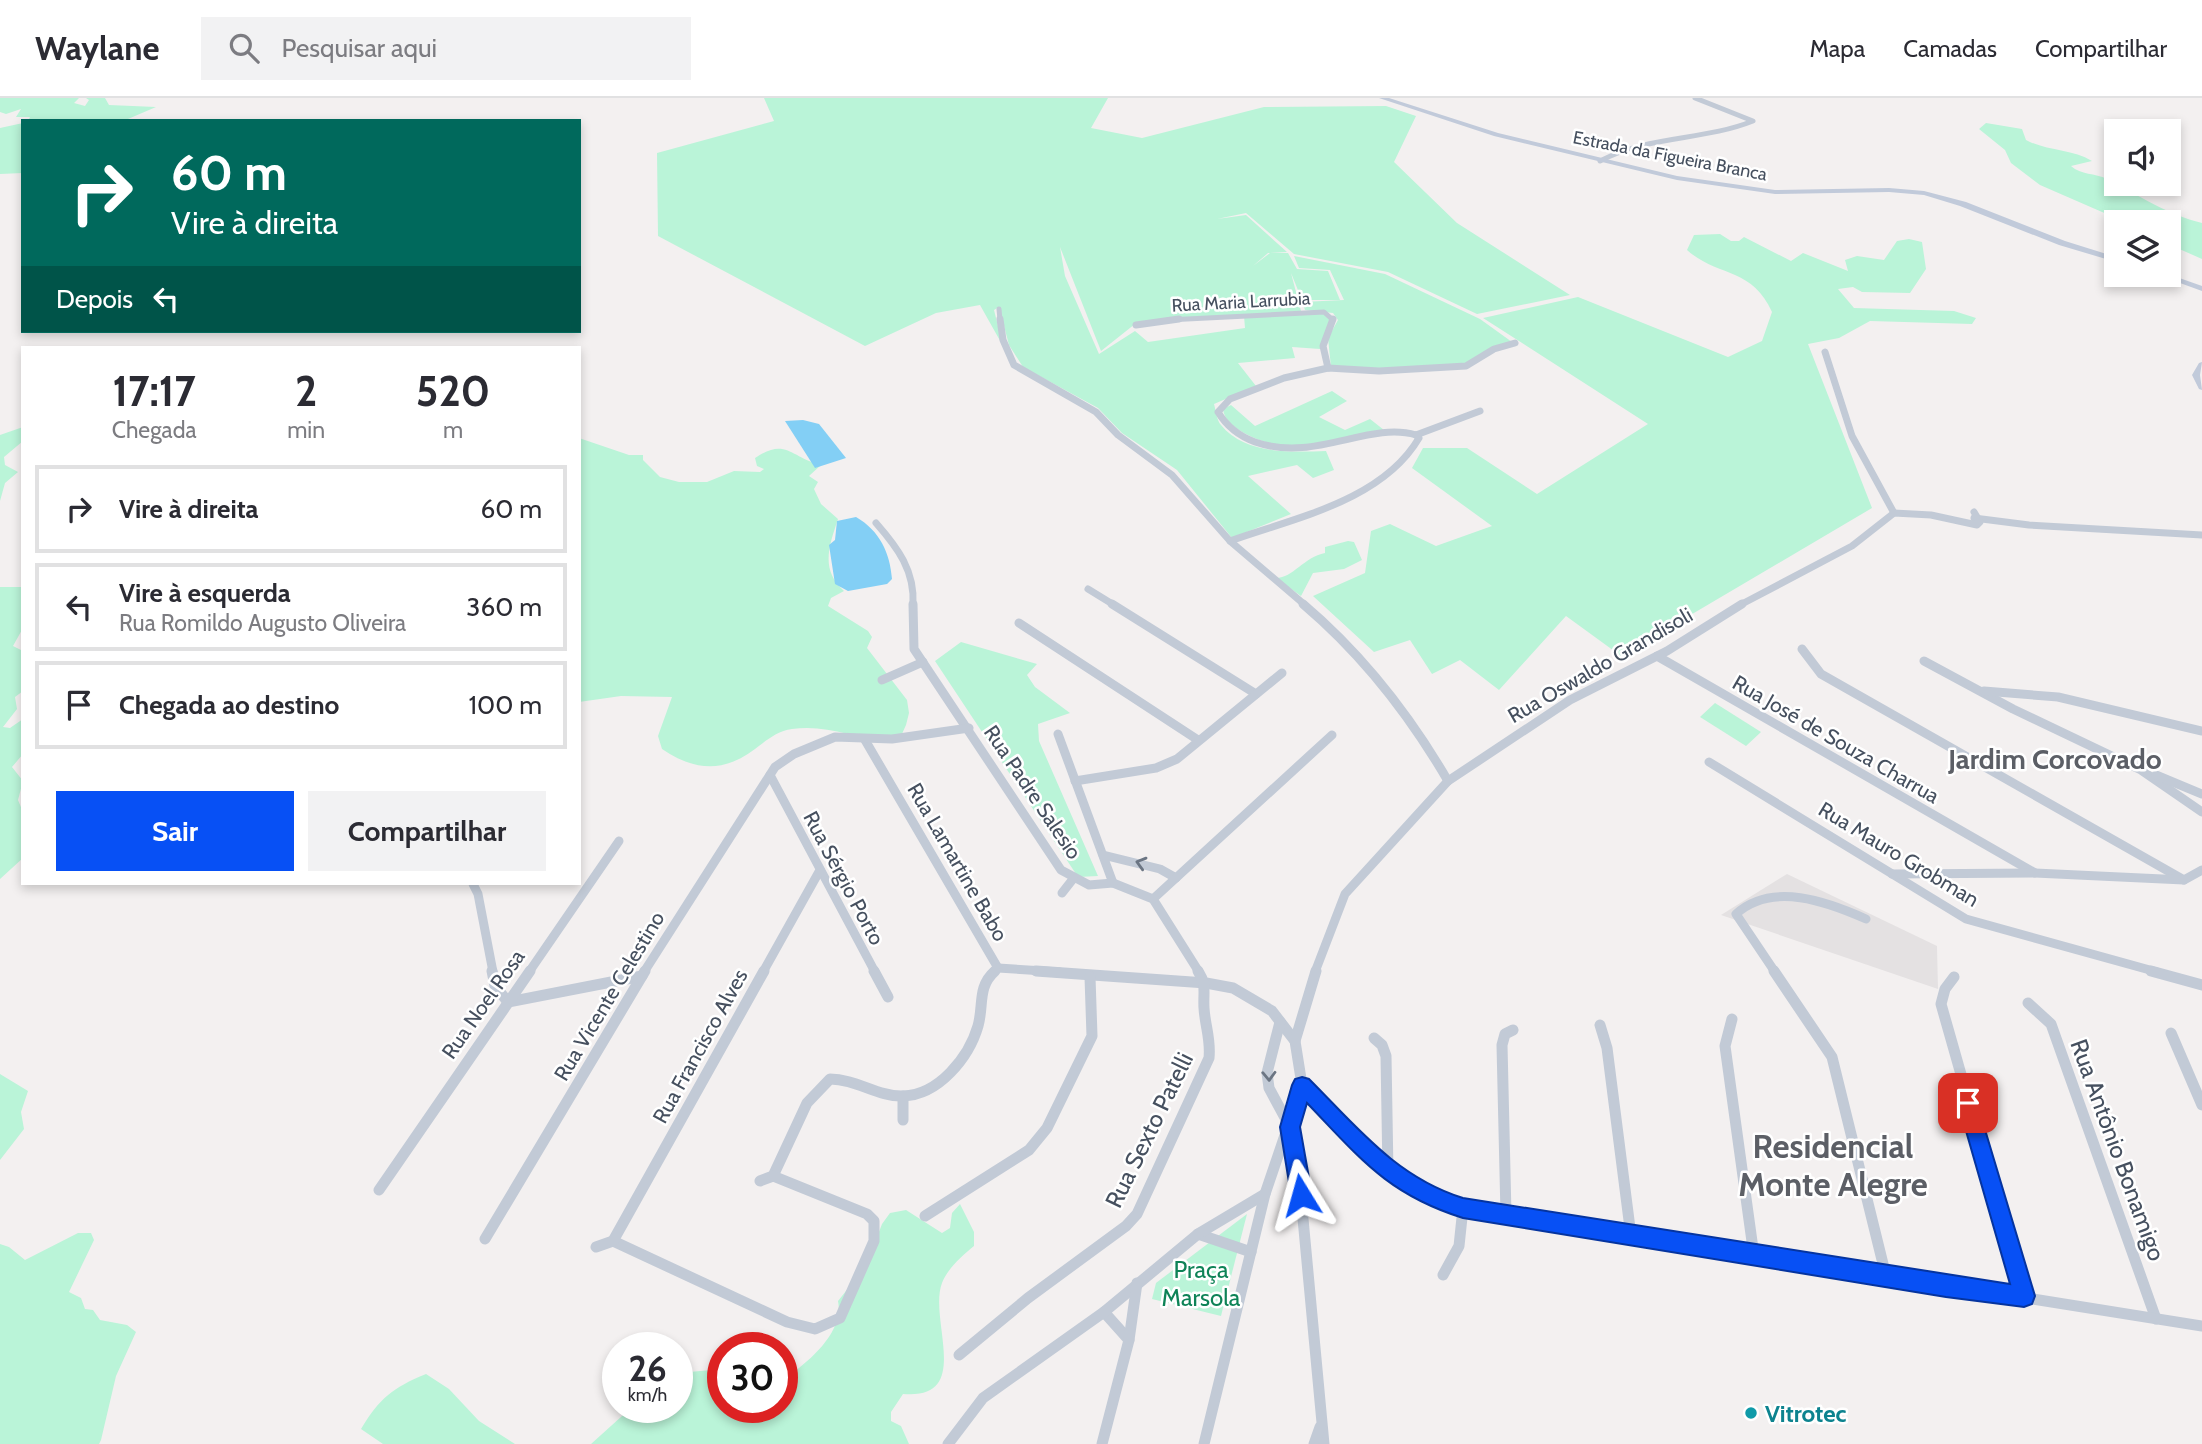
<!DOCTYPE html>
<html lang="pt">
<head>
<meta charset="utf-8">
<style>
	:root { --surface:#fff; --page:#f2f2f3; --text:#2b2b33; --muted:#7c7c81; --line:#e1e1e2; --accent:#0750f5 }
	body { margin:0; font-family:Cabin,sans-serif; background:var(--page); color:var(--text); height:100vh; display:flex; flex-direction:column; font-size:26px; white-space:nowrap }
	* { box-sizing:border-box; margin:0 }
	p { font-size:23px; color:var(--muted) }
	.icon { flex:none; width:38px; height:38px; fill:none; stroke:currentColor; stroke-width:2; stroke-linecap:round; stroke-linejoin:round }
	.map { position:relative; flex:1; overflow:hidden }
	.drawer { position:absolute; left:21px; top:248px; width:560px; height:539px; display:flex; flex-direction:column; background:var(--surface); border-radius:0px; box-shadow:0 4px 10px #0003 }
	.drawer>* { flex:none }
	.hud { position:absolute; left:21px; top:21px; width:560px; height:214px; border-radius:0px; box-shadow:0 4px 10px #0003; background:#00695c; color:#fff; overflow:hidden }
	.buttons { position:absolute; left:2104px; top:21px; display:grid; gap:14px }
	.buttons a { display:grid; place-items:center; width:77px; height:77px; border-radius:0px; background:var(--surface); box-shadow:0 4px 10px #0003; font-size:35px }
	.speed { position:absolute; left:602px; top:1234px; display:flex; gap:14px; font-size:35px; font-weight:700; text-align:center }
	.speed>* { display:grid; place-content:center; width:91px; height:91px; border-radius:50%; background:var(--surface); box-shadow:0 4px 10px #0003; line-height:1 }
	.speed small { font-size:18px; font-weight:400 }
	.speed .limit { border:10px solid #d22; background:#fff; color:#111 }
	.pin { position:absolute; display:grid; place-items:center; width:60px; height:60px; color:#fff; margin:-30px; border-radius:14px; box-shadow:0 4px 10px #0006 }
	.me { position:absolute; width:77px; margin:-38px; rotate:352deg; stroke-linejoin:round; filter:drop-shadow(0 0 5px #0008) }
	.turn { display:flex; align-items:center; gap:24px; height:147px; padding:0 35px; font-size:32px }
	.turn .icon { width:91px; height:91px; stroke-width:2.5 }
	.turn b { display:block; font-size:49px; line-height:60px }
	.then { display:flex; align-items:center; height:66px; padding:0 35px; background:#0003; gap:14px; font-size:26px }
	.eta { display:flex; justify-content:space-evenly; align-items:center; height:119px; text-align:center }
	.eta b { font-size:42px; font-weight:700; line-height:49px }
	.button { display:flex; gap:14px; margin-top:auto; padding:14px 35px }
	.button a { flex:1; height:80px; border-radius:0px; background:var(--accent); color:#fff; font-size:28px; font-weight:700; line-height:80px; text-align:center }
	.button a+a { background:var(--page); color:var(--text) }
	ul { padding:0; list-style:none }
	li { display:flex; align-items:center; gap:21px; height:88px; margin:0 14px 10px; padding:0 21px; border:4px solid var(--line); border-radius:0px }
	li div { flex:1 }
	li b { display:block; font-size:26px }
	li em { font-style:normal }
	header { display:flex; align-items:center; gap:42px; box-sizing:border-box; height:98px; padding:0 35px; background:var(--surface); border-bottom:2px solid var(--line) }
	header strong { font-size:33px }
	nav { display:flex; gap:38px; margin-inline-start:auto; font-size:24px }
	.search { width:490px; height:63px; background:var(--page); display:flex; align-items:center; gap:18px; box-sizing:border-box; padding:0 24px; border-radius:0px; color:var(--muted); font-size:26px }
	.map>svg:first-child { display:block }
	.education { fill:#e4e1e2 }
	.green { fill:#baf4d8 }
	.water { fill:#83cff5 }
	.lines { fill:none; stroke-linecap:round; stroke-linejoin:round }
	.minor-far3 { stroke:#c2cad6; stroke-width:5 }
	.minor-far2 { stroke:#c2cad6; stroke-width:7 }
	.minor-far1 { stroke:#c2cad6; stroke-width:9 }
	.minor { stroke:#c2cad6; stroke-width:11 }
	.secondary { fill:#c1cada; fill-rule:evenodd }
	.oneway { stroke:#6b7583 }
	.route { fill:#0750f5; stroke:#05349f; stroke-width:2 }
	.culture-dot { fill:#0f9aa8; stroke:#fff; stroke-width:2.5 }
	.labels { text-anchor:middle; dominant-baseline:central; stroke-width:5; stroke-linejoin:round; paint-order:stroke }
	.far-street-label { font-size:18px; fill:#46505f; stroke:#fff }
	.street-label { font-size:21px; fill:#46505f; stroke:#fff }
	.near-street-label { font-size:24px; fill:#46505f; stroke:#fff }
	.near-park-label { font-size:24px; fill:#0e8357; stroke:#fff }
	.near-culture-label { font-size:24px; font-weight:bold; fill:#0d838f; stroke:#fff; text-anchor:start }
	.district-label { font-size:28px; font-weight:bold; fill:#5c5f66; stroke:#fff }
	.near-district-label { font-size:33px; font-weight:bold; fill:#5c5f66; stroke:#fff }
</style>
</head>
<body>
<header>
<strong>Waylane</strong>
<div class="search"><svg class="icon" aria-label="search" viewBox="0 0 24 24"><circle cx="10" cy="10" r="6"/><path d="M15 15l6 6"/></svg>Pesquisar aqui</div>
<nav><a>Mapa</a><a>Camadas</a><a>Compartilhar</a></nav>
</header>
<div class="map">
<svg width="2202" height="1346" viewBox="0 0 2202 1346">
	<rect width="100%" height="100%" fill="#f3f0f0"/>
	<polygon class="education" points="1787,776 1937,848 1938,891 1721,817"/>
	<g class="green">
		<polygon points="0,0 79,0 74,5 85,8 89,2 86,0 105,0 109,7 156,9 128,21 132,23 28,23 30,19 16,19 21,11 6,16 0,14"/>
		<path d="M 764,0 L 1108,0 L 1091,30 L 1142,40 L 1264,9 L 1386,8 L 1416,18 L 1394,64 L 1457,125 L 1570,197 L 1477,216 L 1388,174 L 1294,156 L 1246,115 L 1217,121 L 1246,117 L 1287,154 L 1268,155 L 1253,168 L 1270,155 L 1288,155 L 1297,171 L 1328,173 L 1340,202 L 1302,202 L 1291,175 L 1301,213 L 1135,226 L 1101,253 L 1060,149 L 1065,178 L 1099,256 L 1135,233 L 1148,244 L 1245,230 L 1244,218 L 1323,215 L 1330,222 L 1320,251 L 1292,249 L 1295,260 L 1238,265 L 1256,288 L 1214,306 C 1216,313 1217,323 1221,327 C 1245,357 1292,354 1326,353 L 1334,372 L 1313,380 L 1297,367 L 1248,378 L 1291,416 L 1232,440 L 1177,372 L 1122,335 L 1098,310 L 1023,269 L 1009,247 L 999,209 L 994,212 L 1003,248 L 980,207 L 936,215 L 865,248 L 658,138 L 657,55 L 774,23 Z"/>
		<polygon points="23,25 23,75 0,76 0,30"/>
		<path d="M 1986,25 L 2022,31 L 2026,42 C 2046,53 2072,51 2092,63 L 2071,68 C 2081,77 2095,75 2107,81 C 2138,97 2168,117 2202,125 L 2202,161 L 2168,146 L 2168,124 L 2125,124 L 2040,87 L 2011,65 L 2005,52 L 1979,31 Z"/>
		<path d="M 1720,136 L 1731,143 L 1739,143 L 1744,139 L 1791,163 L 1803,155 L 1848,173 L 1845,162 L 1857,158 L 1884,162 L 1897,143 L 1909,141 L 1922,144 L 1926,171 L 1910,195 L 1862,194 L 1853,189 L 1838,191 L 1854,210 L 1954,213 L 1976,220 L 1972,226 L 1870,223 L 1839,240 L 1808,246 L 1872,410 L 1621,558 L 1566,518 L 1499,592 L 1460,562 L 1432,576 L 1410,542 L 1374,554 L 1313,498 L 1365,475 L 1371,433 L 1390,426 L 1436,448 L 1492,428 L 1412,370 L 1423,350 L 1467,350 L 1537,396 L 1648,326 L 1483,220 L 1578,199 L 1728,259 L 1762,243 L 1772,214 C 1752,169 1717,179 1687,152 L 1694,137 Z"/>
		<polygon points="1294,158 1385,176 1480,221 1512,244 1464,266 1375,271 1331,269 1328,240 1338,222 1333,215 1305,212 1302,204 1344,202 1330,172 1299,170"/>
		<path d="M 1332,293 L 1347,303 L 1319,319 L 1345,332 L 1370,321 L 1384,332 C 1336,342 1289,360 1244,335 C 1234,329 1224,322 1223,311 L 1231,307 L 1255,328 Z"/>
		<polygon points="23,329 23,343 4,359 5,367 18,374 5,385 0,403 0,337"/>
		<path d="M 579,340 L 629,357 L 643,357 L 643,362 L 660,379 L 679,384 L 707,384 L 734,373 L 760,374 L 764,371 L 757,368 L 755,360 C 786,339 790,359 821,367 L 809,378 L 818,384 L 814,391 L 821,406 L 838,421 C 829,448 820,472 844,493 L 831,500 L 828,508 L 868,533 L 872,539 L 867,550 L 907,602 L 909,615 L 906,627 L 901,638 L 887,645 C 856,639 824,626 792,631 C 777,633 767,642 755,651 C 724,675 694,673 662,651 L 658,638 L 672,599 L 621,598 L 579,604 Z"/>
		<path d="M 1348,443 L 1354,444 L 1362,462 L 1344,471 L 1313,475 L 1301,498 L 1276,480 C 1293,480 1304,459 1325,455 L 1325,449 Z"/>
		<polygon points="0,489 23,489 23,530 13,548 23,553 23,593 15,599 17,611 3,629 10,630 23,621 23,656 12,669 23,683 18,702 23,714 23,760 0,781"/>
		<polygon points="961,544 1037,566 1027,577 1035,589 1070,615 1038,626 1039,643 1098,778 1078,779 935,563"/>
		<polygon points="1715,605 1761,634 1746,648 1700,619"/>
		<polygon points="0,976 28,993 21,1014 24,1031 0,1062"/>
		<path d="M 960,1106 L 974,1134 L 974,1148 C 962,1158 948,1170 942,1185 C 928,1222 974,1302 903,1296 L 891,1314 L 891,1323 L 901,1328 L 909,1346 L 591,1346 L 632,1309 L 677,1309 L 677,1280 L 689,1274 L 723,1271 L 723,1309 L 782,1309 L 782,1268 L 791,1276 C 813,1260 844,1232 838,1203 L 866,1168 L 882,1126 L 890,1115 L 906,1112 L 942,1135 L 950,1130 L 952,1115 Z"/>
		<polygon points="1247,1116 1221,1218 1152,1201 1156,1185"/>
		<polygon points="78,1135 91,1135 94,1142 69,1194 81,1200 85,1211 93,1212 100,1222 127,1227 136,1234 116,1278 101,1342 99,1346 0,1346 0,1146 9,1149 25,1162"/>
		<path d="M 426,1276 L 449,1291 L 479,1323 L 515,1346 L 383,1346 L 361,1331 C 380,1300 392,1290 426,1276 Z"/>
	</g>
	<g class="water">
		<polygon points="803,322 819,326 846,360 815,370 785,323"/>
		<path d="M 856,419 C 880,433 890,455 892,481 L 887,486 L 848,493 L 835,486 L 829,447 L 835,442 L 837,423 Z"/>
	</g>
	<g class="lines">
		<g class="minor-far3">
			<path d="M 1600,63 C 1649,37 1703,43 1753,23 L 1695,0"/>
			<polyline points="999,211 1000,222"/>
			<polyline points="1167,222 1324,214 1333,222"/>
		</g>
		<g class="minor-far2">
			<polyline points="1000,221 1003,242 1014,267 1096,314 1118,337 1172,377 1230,443 1305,507"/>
			<polyline points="1136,227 1179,221"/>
			<polyline points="1825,254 1852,338 1894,415"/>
			<polyline points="1328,270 1323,248 1333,221"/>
			<path d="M 1416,337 C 1368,323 1315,365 1255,344 C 1239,338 1227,329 1218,314 L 1230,301 L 1284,280 L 1328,270 L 1379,273 L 1466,268 L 1494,251 L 1515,245"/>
			<polyline points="1416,337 1480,313"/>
			<polyline points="1974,420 2029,427 2202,437"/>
			<path d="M 876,425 C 898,450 915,473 913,507"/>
			<path d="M 1230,443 C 1294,420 1382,403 1419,340 L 1416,337"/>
			<polyline points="1088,491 1114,507"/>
			<polyline points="1740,507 1852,448 1894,415 1931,417 1977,427 1980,424 1974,414"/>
		</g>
		<g class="minor-far1">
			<polyline points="913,506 914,551 1061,772 1089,787 1113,785 1153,801 1199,874"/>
			<polyline points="1112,506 1256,596"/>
			<path d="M 1303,506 C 1362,556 1409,616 1448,683"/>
			<polyline points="1019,525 1198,642"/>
			<polyline points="1802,551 1821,576 2184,782"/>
			<polyline points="1657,558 2035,775"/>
			<polyline points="1924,563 2013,611 2141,672 2202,714"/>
			<polyline points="882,582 923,564"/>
			<polyline points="1984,593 2058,599 2202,633"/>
			<polyline points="1058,636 1113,785"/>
			<polyline points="865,642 998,870"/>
			<polyline points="1709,664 1966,821 2157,874"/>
			<polyline points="770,677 875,874"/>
			<polyline points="2156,677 2202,696"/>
			<polyline points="1075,683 1156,670 1177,661 1282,575"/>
			<polyline points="1103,757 1160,771 1176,780"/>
			<polyline points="1892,776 2035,775 2184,782 2202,772"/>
			<polyline points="473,786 478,796 493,874"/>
			<polyline points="1062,795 1073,781"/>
			<polyline points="1153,801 1332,637"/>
			<polyline points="998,870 1060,874"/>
			<polyline points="529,874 619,743"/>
			<polyline points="644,874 775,669 794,656 835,639 892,641 969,630"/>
			<polyline points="763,874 820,772"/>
			<polyline points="993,874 998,870"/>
			<polyline points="1315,874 1345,796 1448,683 1570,602 1667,553 1742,506"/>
			<path d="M 1775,874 L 1736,816 C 1772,783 1828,804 1866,821"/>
		</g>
		<g class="minor">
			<polyline points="492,873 495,888 508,904"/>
			<polyline points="874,873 888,899"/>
			<polyline points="1036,873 1206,885 1233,890 1272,913 1295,943 1302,987 1265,1096 1204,1346"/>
			<polyline points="1774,873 1832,959 1886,1178"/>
			<polyline points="2151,873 2202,887"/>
			<polyline points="1954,879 1945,891 1941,906 2024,1198"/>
			<polyline points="508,904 642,878"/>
			<polyline points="2028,905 2051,926 2156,1221"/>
			<polyline points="1732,921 1725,948 1754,1158"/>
			<polyline points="1280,924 1267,975 1269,990 1290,1029 1299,1078 1324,1346"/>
			<polyline points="1600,927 1607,950 1631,1138"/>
			<polyline points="2171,935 2202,1007"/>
			<polyline points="1374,940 1382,947 1386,958 1388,1075"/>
			<polyline points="1295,943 1316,873"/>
			<path d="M 1302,987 C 1353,1040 1392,1084 1463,1110 L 2202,1228"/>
			<polyline points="903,998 903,1022"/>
			<path d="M 760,1083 L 773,1078 L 807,1005 L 830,981 C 856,981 878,999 903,998 C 939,997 969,959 978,928 C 984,907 977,889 995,873"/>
			<polyline points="379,1092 530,873"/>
			<polyline points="1506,1117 1502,947 1505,936 1513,932"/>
			<polyline points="925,1118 1029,1052 1047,1030 1092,938 1090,879"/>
			<polyline points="1198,1136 1251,1154"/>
			<polyline points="485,1141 645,873"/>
			<polyline points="613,1143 787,1224 815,1231 840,1220 874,1143 874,1123 867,1116 773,1078"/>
			<polyline points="596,1149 613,1143 764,873"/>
			<polyline points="1443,1177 1459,1148 1463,1110"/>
			<polyline points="1104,1214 1129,1242"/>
			<path d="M 959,1257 L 1028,1200 L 1126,1128 L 1137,1116 L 1209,960 C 1211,941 1205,928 1204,910 C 1203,894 1207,887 1198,873"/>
			<polyline points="948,1346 983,1300 1104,1214 1198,1136 1265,1096"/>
			<polyline points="1102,1346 1129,1242 1137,1185"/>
			<polyline points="1314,1346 1320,1329"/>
		</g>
		<g class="secondary">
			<polygon points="1379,0 1389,0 1498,35 1677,78 1775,92 1889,90 1924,93 1966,104 2065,143 2116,159 2116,164 2059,147 1960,108 1924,97 1889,94 1775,96 1677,82 1494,38"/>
			<polygon points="2168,176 2202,188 2202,193 2158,177"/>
			<polygon points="2202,264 2200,277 2202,292 2199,291 2192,277 2199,265"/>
		</g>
	</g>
	<defs><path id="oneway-chevron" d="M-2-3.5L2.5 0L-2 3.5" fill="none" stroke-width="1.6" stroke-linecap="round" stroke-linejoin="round" transform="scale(1.75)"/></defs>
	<g class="oneway">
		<use href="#oneway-chevron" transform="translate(1141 765) rotate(-164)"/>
		<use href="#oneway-chevron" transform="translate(1269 978) rotate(88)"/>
	</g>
	<path class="route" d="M 1302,979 L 1309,981 C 1357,1029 1396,1079 1463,1100 L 2010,1186 L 1958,1005 L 1961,999 L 1968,996 L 1975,999 L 1977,1005 L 2035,1198 L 2032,1206 L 2024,1209 L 1946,1199 L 1463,1120 C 1387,1096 1360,1060 1307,1005 L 1300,1029 L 1312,1097 L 1309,1104 L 1301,1107 L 1294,1104 L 1291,1097 L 1280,1029 L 1292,987 L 1295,981 Z"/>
	<circle class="culture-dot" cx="1751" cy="1315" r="7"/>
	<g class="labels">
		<g class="far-street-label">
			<text transform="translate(1670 58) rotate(11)">Estrada da Figueira Branca</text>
			<text transform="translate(1241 204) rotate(-3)">Rua Maria Larrubia</text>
		</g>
		<g class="street-label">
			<text transform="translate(1600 567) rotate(-30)">Rua Oswaldo Grandisoli</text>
			<text transform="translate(1836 641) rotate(30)">Rua José de Souza Charrua</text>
			<text transform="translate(1033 694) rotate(56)">Rua Padre Salesio</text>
			<text transform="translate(1899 756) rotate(31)">Rua Mauro Grobman</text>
			<text transform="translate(958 764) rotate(60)">Rua Lamartine Babo</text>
			<text transform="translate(844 780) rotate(62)">Rua Sérgio Porto</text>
			<text transform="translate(609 898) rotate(-59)">Rua Vicente Celestino</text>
			<text transform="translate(483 906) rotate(-55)">Rua Noel Rosa</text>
			<text transform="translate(700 948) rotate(-61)">Rua Francisco Alves</text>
		</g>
		<g class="near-street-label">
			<text transform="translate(1149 1032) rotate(-64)">Rua Sexto Patelli</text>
			<text transform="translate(2118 1052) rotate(70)">Rua Antônio Bonamigo</text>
		</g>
		<g class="near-park-label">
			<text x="1201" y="1171">Praça<tspan x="1201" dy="28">Marsola</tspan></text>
		</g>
		<g class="near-culture-label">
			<text x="1765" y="1315">Vitrotec</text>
		</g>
		<g class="district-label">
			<text x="2055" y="661">Jardim Corcovado</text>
		</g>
		<g class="near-district-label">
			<text x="1833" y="1048">Residencial<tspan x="1833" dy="38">Monte Alegre</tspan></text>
		</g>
	</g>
</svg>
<div class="buttons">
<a><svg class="icon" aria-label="sound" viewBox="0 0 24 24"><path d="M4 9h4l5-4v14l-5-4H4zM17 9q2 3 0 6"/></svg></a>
<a><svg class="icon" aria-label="layers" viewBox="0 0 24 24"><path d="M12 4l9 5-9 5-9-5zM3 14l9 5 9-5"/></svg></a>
</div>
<div class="speed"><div>26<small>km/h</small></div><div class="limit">30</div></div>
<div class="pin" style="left:1968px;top:1005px;background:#d93025"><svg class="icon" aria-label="arrive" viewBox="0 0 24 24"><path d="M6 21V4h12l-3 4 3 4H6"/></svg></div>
<svg class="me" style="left:1301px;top:1097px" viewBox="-20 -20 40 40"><path d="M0-17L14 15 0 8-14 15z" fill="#0750f5" stroke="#fff" stroke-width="4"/></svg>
<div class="hud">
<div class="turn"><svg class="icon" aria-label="right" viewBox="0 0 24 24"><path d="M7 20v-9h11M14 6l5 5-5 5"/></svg><div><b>60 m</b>Vire à direita</div></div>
<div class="then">Depois<svg class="icon" aria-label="left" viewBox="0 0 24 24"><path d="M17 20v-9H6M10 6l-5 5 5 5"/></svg></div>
</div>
<section class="drawer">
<div class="eta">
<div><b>17:17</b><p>Chegada</p></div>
<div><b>2</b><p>min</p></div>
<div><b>520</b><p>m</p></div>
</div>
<ul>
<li><svg class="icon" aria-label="right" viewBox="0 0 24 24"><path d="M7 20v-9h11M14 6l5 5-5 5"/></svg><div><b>Vire à direita</b></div><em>60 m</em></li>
<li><svg class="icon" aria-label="left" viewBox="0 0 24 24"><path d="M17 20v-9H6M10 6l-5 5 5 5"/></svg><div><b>Vire à esquerda</b><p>Rua Romildo Augusto Oliveira</p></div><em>360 m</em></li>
<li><svg class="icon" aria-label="arrive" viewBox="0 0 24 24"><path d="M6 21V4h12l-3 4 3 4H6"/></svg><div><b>Chegada ao destino</b></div><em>100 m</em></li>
</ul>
<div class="button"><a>Sair</a><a>Compartilhar</a></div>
</section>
</div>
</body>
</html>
